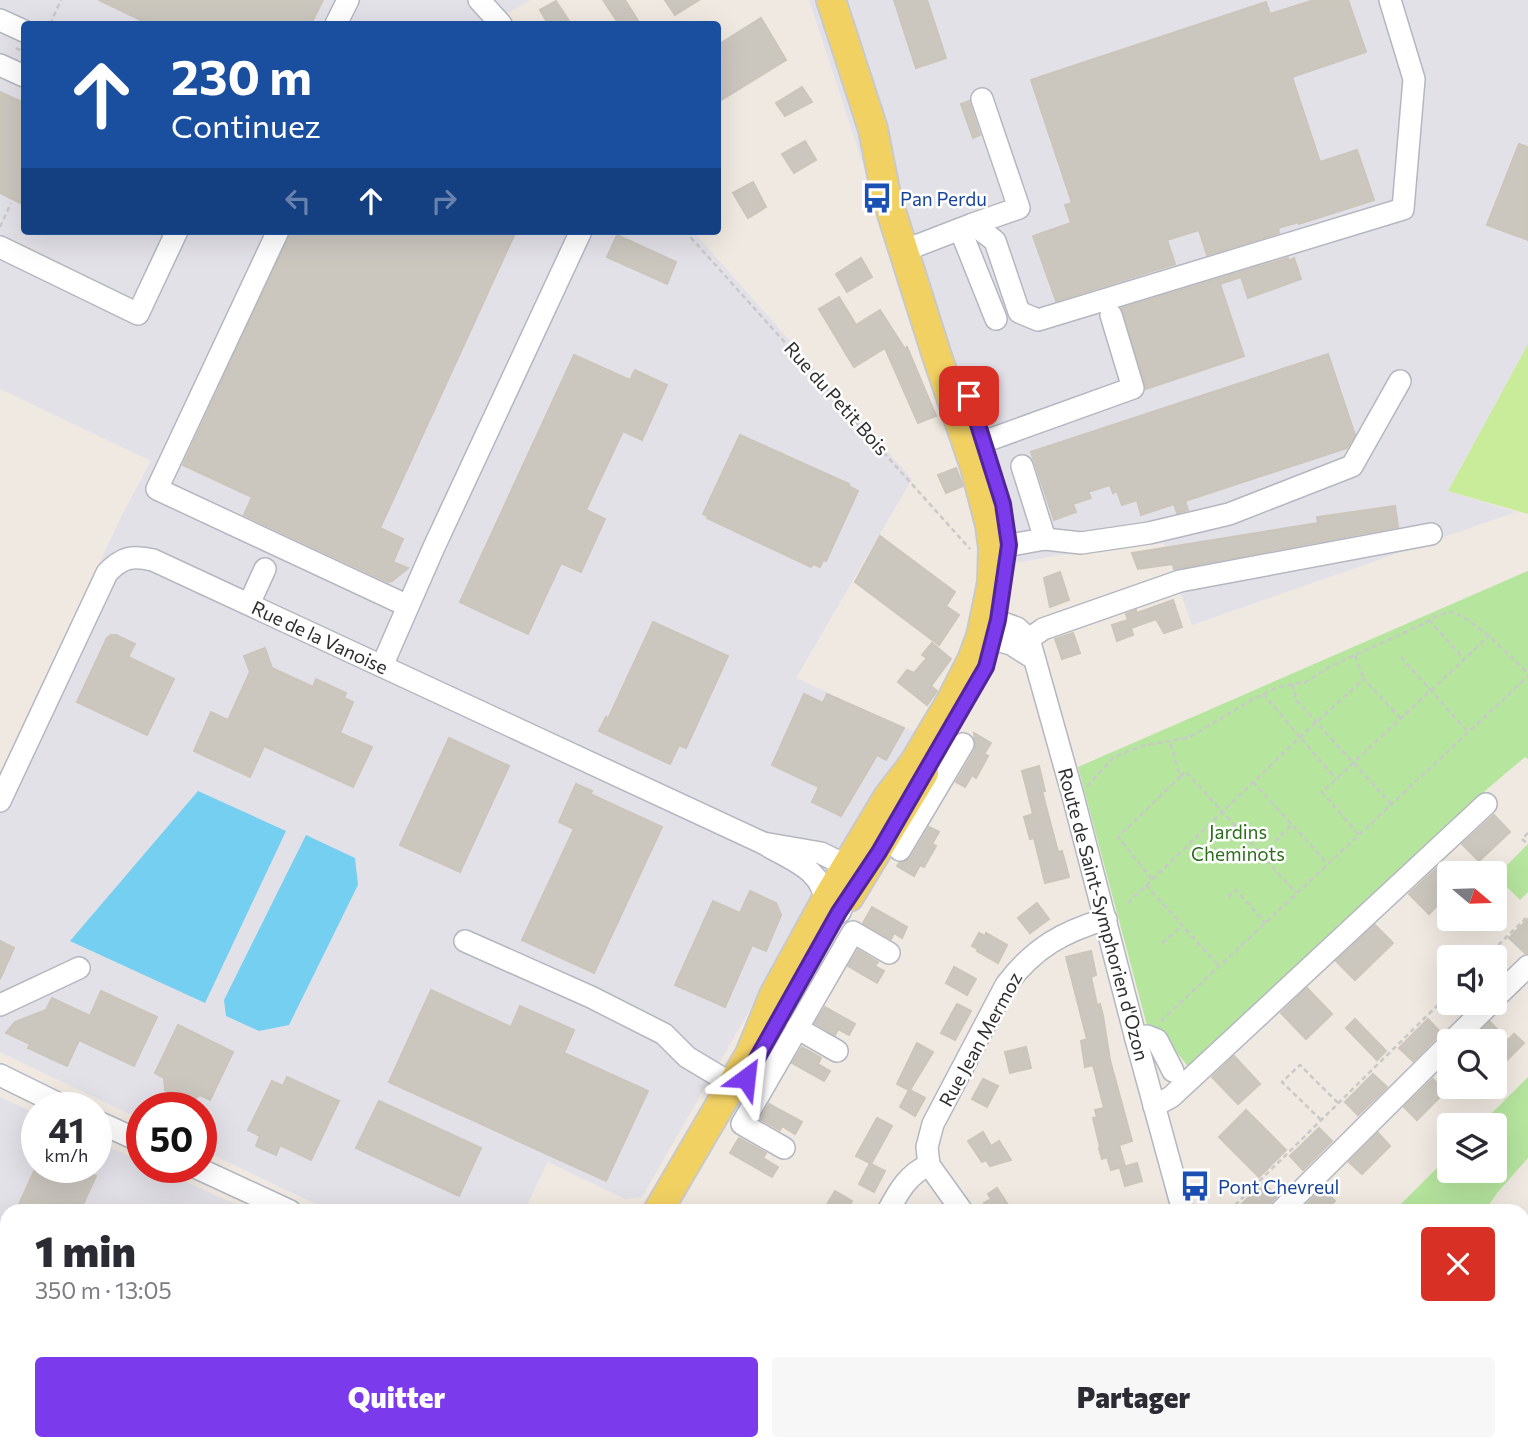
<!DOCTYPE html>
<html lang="fr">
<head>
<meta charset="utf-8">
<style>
	:root { --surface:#fff; --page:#f7f7f7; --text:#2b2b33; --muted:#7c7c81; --accent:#7c3aed }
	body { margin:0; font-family:Commissioner,sans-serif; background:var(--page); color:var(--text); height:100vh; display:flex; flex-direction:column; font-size:26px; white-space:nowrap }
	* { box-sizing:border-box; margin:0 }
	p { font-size:23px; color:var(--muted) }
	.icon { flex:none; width:38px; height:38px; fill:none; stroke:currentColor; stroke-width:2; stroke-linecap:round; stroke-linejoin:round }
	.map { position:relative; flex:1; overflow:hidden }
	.panel { position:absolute; left:0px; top:1204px; width:1530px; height:247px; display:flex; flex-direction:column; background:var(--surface); border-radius:21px 21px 0 0; box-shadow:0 7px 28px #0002 }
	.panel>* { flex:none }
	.hud { position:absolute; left:21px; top:21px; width:700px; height:214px; border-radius:7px; box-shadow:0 7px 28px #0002; background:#1a4fa0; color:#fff; overflow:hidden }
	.needle { width:46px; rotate:109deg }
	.tools { position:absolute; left:1437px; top:861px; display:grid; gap:14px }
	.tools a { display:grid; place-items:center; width:70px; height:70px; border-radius:7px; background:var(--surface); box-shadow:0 7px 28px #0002; font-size:35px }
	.speed { position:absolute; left:21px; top:1092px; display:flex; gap:14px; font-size:35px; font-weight:700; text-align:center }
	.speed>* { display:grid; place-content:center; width:91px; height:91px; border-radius:50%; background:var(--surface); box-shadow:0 7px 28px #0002; line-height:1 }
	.speed small { font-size:18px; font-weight:400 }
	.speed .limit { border:10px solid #d22; background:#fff; color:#111 }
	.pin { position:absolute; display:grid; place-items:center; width:60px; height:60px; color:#fff; margin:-30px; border-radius:14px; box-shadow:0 4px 10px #0006 }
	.me { position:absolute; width:77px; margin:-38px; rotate:30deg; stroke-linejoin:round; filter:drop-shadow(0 0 5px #0008) }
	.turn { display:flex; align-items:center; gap:24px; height:147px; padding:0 35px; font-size:32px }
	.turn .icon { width:91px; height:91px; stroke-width:2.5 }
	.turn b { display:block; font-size:49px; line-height:60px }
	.lanes { display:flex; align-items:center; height:66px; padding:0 35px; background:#0003; justify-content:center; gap:35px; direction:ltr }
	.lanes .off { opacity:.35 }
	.round { display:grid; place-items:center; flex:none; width:74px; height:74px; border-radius:7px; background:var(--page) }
	.overview { display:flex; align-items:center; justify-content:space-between; height:119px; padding:0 35px }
	h1 { font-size:42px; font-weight:800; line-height:52px }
	.button { display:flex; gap:14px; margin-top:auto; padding:14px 35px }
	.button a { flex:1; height:80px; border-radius:7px; background:var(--accent); color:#fff; font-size:28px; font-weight:800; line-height:80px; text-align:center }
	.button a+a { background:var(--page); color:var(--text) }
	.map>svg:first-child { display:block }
	.industrial { fill:#e3e1e8 }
	.green { fill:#b6e59e }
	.pitch { fill:#c9ec9a }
	.water { fill:#75cff0 }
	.building { fill:#cbc7bf; stroke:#cbc5ba; stroke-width:2 }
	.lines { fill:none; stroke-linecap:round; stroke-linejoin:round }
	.minor-casing { stroke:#b4b7c1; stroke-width:24 }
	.major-casing { stroke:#c9c9c9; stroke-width:32 }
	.path { stroke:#c9c9c9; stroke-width:2.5; stroke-dasharray:5 3.5; stroke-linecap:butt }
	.minor { stroke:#fff; stroke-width:21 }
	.major { stroke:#f2d163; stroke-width:28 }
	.rail-casing { stroke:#a3a6b8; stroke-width:7 }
	.rail { stroke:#fff; stroke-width:4.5; stroke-dasharray:13; stroke-linecap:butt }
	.route-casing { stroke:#51269a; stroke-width:18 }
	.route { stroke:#7c3aed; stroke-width:12 }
	.labels { text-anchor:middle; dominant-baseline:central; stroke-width:5; stroke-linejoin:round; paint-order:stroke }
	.transit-label { font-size:19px; fill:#164399; stroke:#fff; text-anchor:start }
	.street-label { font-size:19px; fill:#2e2e2e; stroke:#fff }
	.park-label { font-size:19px; fill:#2c6e1b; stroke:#fff }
</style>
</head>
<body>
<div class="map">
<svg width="1528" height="1450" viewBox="0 0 1528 1450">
	<rect width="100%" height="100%" fill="#efe9e1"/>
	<g class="industrial">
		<polygon points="0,0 530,0 503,16 510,24 24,24 24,231 693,231 912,479 796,678 914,732 809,907 642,1197 625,1199 548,1162 524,1211 330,1211 201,1149 201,1108 142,1108 142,1120 0,1052 0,773 124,511 151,461 0,389"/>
		<polygon points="809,0 1528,0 1528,344 1448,491 1516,512 1192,625 1161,537 1021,562 978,563 975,518 952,436"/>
		<polygon points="0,1097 37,1114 37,1167 96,1167 96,1141 142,1162 142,1167 154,1167 250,1211 7,1211 7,1444 465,1444 464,1450 0,1450"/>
		<polygon points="1528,1354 1528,1450 1471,1450 1468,1447 1471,1444 1522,1444 1523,1359"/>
	</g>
	<g class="green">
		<polygon points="1528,571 1528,759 1525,757 1486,790 1190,1069 1163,1035 1148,1029 1078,767"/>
		<polygon points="1528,844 1528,892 1520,900 1496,876"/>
		<polygon points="1528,1077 1528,1158 1497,1193 1485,1211 1394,1211 1449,1156 1449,1171 1494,1171 1494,1125 1480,1125"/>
	</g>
	<polygon class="pitch" points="1528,344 1528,514 1448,491"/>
	<g class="water">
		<polygon points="198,791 286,831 205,1003 70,941"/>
		<polygon points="306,835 355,858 358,885 289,1025 259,1031 226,1016 224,1000"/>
	</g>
	<g class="building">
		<polygon points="99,0 323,0 311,24 149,24"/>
		<polygon points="603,0 625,0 640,24 619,24"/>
		<polygon points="665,0 699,0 675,15"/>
		<polygon points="894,0 927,0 946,58 916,68"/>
		<polygon points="1314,0 1348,0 1366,52 1292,77 1320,162 1357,150 1374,200 1299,224 1299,222 1278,228 1279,233 1207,255 1199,230 1167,240 1175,264 1056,301 1033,236 1071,223 1065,205 1072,203 1031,80 1266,2 1270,14"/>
		<polygon points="556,1 571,24 548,24 540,10"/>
		<polygon points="761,18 786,60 718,102 718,45"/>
		<polygon points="802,87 812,102 785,116 776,103"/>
		<polygon points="0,92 24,103 24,205 0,193"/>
		<polygon points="969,101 980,135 973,138 961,104"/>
		<polygon points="805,141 816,160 794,173 782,154"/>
		<polygon points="1519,144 1528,147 1528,240 1487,225"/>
		<polygon points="753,182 766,207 748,218 733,193"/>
		<polygon points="291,231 516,231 380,528 403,539 393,562 408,568 392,581 388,582 244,515 252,497 183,465"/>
		<polygon points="617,235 676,262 667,284 607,257"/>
		<polygon points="861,258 872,277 847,292 836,274"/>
		<polygon points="1288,258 1289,261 1294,258 1301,279 1248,298 1241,277 1220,284 1244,356 1146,389 1122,308"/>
		<polygon points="839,297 856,325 880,310 905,349 907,347 936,416 918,423 885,348 854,367 819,309"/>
		<polygon points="1328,354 1355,435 1347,448 1185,501 1188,510 1177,513 1174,504 1141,515 1137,500 1122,505 1117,491 1113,493 1110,485 1088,492 1091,498 1073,504 1076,512 1054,520 1031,452"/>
		<polygon points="574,355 630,380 635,370 667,385 642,440 623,431 586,510 605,519 581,572 561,563 528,634 460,602"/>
		<polygon points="740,435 849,484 848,486 858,491 826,561 823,560 820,567 813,564 811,567 707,518 708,516 703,514"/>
		<polygon points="956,468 963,486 946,493 938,475"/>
		<polygon points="1395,506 1398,527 1174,569 1173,564 1138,569 1132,553 1318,523 1317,517"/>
		<polygon points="880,536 955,592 946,606 959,615 939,645 855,582"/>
		<polygon points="1060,572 1069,600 1050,607 1044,578"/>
		<polygon points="1173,600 1182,627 1164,633 1156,619 1131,628 1133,635 1117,641 1112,625 1128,620 1126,614 1136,610 1137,613"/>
		<polygon points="653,622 728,656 686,748 679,745 670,764 599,731 606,717 608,719"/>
		<polygon points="1073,633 1080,653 1062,659 1055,639"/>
		<polygon points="111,635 116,635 135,644 128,657 174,679 147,735 77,702 107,638"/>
		<polygon points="932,643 951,659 931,686 937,691 927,705 898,682 907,670 914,673 927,658 922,655"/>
		<polygon points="265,648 272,668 313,687 316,679 346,693 344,698 353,702 340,733 372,747 353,787 264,746 250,777 194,751 211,712 228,720 250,672 244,656"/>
		<polygon points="804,694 823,703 827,694 904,728 886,760 877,755 841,816 812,802 819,787 772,765"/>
		<polygon points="974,733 991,743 984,754 988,756 976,778 972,775 965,787 956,782 975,750"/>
		<polygon points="449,738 509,766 460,872 400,845"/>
		<polygon points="1039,766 1045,791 1042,791 1058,852 1062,851 1069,877 1045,883 1034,838 1030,839 1024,817 1033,814 1022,771"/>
		<polygon points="576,784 592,791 590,794 662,827 594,973 522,940 574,829 559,822"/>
		<polygon points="1494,815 1510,832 1479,861 1462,844"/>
		<polygon points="929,827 939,832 932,844 936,846 924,867 920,865 914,876 897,866 899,863 910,859"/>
		<polygon points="1440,865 1449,873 1449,893 1429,914 1409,894"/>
		<polygon points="750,891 776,903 781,915 766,951 752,945 725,1007 675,985 713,901 740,913"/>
		<polygon points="1037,903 1049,919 1030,933 1018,918"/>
		<polygon points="872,907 907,927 902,938 894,933 891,939 863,923"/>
		<polygon points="1528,919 1528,953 1525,953 1509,938"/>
		<polygon points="1375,925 1393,943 1355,980 1336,961"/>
		<polygon points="979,933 985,936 986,933 1007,945 998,963 977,951 978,949 972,946"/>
		<polygon points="0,941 14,948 0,979"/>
		<polygon points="858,950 878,962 875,966 884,971 877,983 848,966"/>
		<polygon points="1091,951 1096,975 1091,977 1097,1005 1100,1004 1103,1016 1110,1060 1132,1141 1119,1145 1125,1166 1111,1170 1107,1157 1102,1159 1099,1148 1100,1147 1093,1118 1097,1117 1095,1110 1104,1108 1093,1065 1085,1067 1081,1041 1087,1039 1066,957"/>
		<polygon points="954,967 976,979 967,995 946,983"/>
		<polygon points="1307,988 1332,1014 1306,1039 1281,1013"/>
		<polygon points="431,990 511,1027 520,1006 574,1030 564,1053 648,1091 606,1181 389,1082"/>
		<polygon points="101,991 157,1017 134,1066 79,1040 67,1066 28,1048 30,1044 6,1033 15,1022 46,1010 52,998 90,1016"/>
		<polygon points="957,1004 971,1011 955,1040 941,1033"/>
		<polygon points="825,1007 855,1024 849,1035 838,1029 835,1035 815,1023"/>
		<polygon points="1355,1019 1386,1051 1377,1060 1346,1028"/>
		<polygon points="1428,1019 1441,1033 1413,1061 1399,1048"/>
		<polygon points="1490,1022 1508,1040 1514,1034 1524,1043 1502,1065 1494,1057 1494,1041 1471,1041"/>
		<polygon points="178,1025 233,1052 210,1100 200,1095 190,1102 165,1090 164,1078 155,1073"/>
		<polygon points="917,1043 933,1052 910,1090 925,1098 915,1116 900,1107 909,1090 897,1084"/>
		<polygon points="802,1047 821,1058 818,1064 830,1071 824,1081 792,1063"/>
		<polygon points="1026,1047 1031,1068 1010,1073 1005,1052"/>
		<polygon points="1234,1056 1260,1084 1238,1104 1212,1077"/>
		<polygon points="1373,1074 1387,1087 1358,1115 1345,1102"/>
		<polygon points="287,1077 339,1101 311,1160 280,1145 276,1155 256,1146 260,1136 248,1130 272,1081 283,1086"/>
		<polygon points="983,1079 998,1086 987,1107 972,1099"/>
		<polygon points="1433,1079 1445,1092 1417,1120 1404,1107"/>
		<polygon points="379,1101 481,1148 459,1196 356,1148"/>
		<polygon points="769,1104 802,1122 795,1134 782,1126 780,1130 760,1119"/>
		<polygon points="1246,1110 1286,1150 1259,1177 1219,1137"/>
		<polygon points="877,1118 892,1126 871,1164 885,1171 874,1192 859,1184 870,1163 856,1156"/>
		<polygon points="1319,1128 1332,1141 1303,1170 1290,1156"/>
		<polygon points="983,1132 991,1146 999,1141 1011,1160 990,1166 986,1160 982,1162 968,1141"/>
		<polygon points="1378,1133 1390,1146 1362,1174 1349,1162"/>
		<polygon points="739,1138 766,1153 763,1158 778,1167 772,1177 730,1153"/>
		<polygon points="1137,1163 1142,1181 1125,1186 1120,1168"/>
		<polygon points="36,1167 77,1167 96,1176 80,1211 16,1211"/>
		<polygon points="1263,1183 1277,1196 1262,1211 1235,1211"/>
		<polygon points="997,1188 1012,1211 990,1211 984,1203 991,1199 988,1194"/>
		<polygon points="1323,1188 1335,1201 1325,1211 1300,1211"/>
		<polygon points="835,1191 852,1201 846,1211 823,1211"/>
	</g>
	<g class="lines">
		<g class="minor-casing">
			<g id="minor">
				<polyline points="479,0 501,24"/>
				<polyline points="0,20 24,31"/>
				<polyline points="336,24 348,0"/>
				<polyline points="0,65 24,76"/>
				<polyline points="973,224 1019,208 982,99"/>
				<polyline points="960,229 996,319"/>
				<polyline points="278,231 157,489 408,606"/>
				<polyline points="0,247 138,314 177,231"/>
				<polyline points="903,251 973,224 995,241 1019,312 1038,320 1403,209 1414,79 1390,0"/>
				<polyline points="983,442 1133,388 1111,315"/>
				<polyline points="1022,466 1045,539"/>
				<polyline points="993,548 1045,539 1081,543 1149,533 1229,514 1352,466 1400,381"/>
				<polyline points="249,604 265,569"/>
				<polyline points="986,617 1017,628 1029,639 1073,796 1136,1039 1183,1211"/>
				<polyline points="981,636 1011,644 1033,658"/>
				<polyline points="1029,639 1043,629 1180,581 1431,534"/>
				<polyline points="382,666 434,547 581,231"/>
				<path d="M 0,801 L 107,573 C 122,557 133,555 153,560 L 763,843"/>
				<polyline points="900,850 963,744"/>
				<path d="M 825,902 C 823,868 788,859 763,843 L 821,853 L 841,863 C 849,881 846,894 840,912"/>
				<polyline points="465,941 591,997 664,1034 687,1057 732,1084"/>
				<polyline points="1494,999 1528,966"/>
				<polyline points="0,1005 79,968"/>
				<polyline points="797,1028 837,1051"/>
				<polyline points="1136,1039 1147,1036 1157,1040 1173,1071"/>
				<polyline points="1452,1041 1491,1003"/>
				<polyline points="0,1075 67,1108"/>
				<polyline points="1154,1106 1171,1097 1486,804"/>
				<polyline points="96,1121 142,1142"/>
				<polyline points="784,1148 742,1124 853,932 889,953"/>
				<polyline points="195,1167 290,1211"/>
				<path d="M 888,1211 C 899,1191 908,1174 929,1165"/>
				<path d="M 962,1211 L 929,1165 L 927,1147 L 933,1124 L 1006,985 C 1034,948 1062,932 1106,919"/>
				<polyline points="1281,1211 1449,1044"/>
				<polyline points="1526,1366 1528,1364"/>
				<polyline points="101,1444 115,1450"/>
				<polyline points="290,1444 303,1450"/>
				<polyline points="601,1444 611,1450"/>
				<polyline points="1164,1444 1166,1450"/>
				<polyline points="1267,1444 1269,1450"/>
				<polyline points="1359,1444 1367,1450"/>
				<polyline points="904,1450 907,1444"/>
			</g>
		</g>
		<g class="major-casing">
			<g id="major">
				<polyline points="849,897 924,773"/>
				<polyline points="658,1211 750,1054 774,995 825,902 888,797 914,763 951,701 972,660 981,636 992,583 993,548 990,525 975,467 937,356 886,195 873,129 831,0"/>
				<polyline points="500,1450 503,1444"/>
			</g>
		</g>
		<g class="path">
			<polyline points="50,24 61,0"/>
			<polyline points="16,48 24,52"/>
			<polyline points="0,227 11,203"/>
			<polyline points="685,231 970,549"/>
			<polyline points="1429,620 1464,659"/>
			<polyline points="1355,656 1364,679"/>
			<polyline points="1401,657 1468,732"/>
			<polyline points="1292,684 1297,701 1391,804"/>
			<polyline points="1263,694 1336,779"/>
			<polyline points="1180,777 1185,772 1189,775 1296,893"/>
			<polyline points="1253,782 1328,864"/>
			<polyline points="1087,786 1114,757 1142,746 1190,737 1251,700 1278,687 1306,682 1329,667 1421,625 1440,614 1453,612 1465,618 1489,636 1528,673"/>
			<polyline points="1528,833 1522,839 1528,844"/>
			<polyline points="1358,834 1322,792 1489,636"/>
			<polyline points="1263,854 1292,824"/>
			<polyline points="1152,879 1118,837 1180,777 1170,741"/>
			<polyline points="1146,885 1219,966"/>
			<polyline points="1228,897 1236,890 1265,923"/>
			<polyline points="1128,903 1299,738 1364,679 1401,719"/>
			<polyline points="1162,943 1181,927"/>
			<polyline points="1486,957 1528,916"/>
			<polyline points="1161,1021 1528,676"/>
			<polyline points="1321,1120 1282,1082 1300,1065 1338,1103"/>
			<polyline points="1229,1211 1449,994"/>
		</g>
		<use href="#minor" class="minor"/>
		<use href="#major" class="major"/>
		<g class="rail-casing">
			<g id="rail">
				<polyline points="1522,1317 1528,1312"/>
				<polyline points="1522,1342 1528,1337"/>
				<polyline points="1369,1450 1376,1444"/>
				<polyline points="1399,1450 1406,1444"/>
				<polyline points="1417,1450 1429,1444"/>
			</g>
		</g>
		<use href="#rail" class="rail"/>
	</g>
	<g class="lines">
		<g class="route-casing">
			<polyline id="route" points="746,1078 839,912 879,852 986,667 998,620 1009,545 1003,504 969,396"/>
		</g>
		<use href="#route" class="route"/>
	</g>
	<defs>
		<g id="bus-bare" transform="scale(2.415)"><path d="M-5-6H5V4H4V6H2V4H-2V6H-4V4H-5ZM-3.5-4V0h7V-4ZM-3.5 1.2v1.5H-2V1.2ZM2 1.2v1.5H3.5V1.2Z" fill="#1a4fb4" stroke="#fff" stroke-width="2.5" paint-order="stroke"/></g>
	</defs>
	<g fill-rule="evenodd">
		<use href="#bus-bare" x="877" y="198"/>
		<use href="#bus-bare" x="1195" y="1186"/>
	</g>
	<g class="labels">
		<g class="transit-label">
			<text x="900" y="198">Pan Perdu</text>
			<text x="1218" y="1186">Pont Chevreul</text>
		</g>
		<g class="street-label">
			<text transform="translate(837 398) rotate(48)">Rue du Petit Bois</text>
			<text transform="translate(320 637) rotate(25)">Rue de la Vanoise</text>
			<text transform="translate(1104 914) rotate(75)">Route de Saint-Symphorien d'Ozon</text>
			<text transform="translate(980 1039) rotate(-61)">Rue Jean Mermoz</text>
		</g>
		<g class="park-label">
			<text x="1238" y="831">Jardins<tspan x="1238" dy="22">Cheminots</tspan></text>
		</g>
	</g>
</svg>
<div class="tools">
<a><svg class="needle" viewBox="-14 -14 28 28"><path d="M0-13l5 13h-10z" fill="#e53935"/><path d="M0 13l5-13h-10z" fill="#7c7c81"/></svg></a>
<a><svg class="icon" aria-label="sound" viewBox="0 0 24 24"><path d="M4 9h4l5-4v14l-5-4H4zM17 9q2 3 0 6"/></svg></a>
<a><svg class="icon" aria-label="search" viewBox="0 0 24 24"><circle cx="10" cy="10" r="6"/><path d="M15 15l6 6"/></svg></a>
<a><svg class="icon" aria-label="layers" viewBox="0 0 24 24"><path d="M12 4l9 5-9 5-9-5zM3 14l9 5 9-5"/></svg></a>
</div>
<div class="speed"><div>41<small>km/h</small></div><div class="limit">50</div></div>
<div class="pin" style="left:969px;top:396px;background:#d93025"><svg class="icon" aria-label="arrive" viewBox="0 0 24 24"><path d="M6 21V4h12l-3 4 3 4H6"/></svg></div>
<svg class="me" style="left:746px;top:1078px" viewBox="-20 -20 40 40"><path d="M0-17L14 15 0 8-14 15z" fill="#7c3aed" stroke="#fff" stroke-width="4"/></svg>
<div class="hud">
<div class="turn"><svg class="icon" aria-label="ahead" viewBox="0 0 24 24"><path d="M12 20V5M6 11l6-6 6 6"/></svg><div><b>230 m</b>Continuez</div></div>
<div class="lanes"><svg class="icon off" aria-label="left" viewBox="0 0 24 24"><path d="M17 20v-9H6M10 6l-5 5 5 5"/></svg><svg class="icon" aria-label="ahead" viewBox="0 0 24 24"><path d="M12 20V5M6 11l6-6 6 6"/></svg><svg class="icon off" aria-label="right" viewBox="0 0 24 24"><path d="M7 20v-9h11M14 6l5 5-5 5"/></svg></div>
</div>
<section class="panel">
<div class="overview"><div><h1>1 min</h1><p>350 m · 13:05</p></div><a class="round" style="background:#d93025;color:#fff"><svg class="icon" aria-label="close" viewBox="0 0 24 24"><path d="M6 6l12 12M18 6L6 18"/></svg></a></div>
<div class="button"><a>Quitter</a><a>Partager</a></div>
</section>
</div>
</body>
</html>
